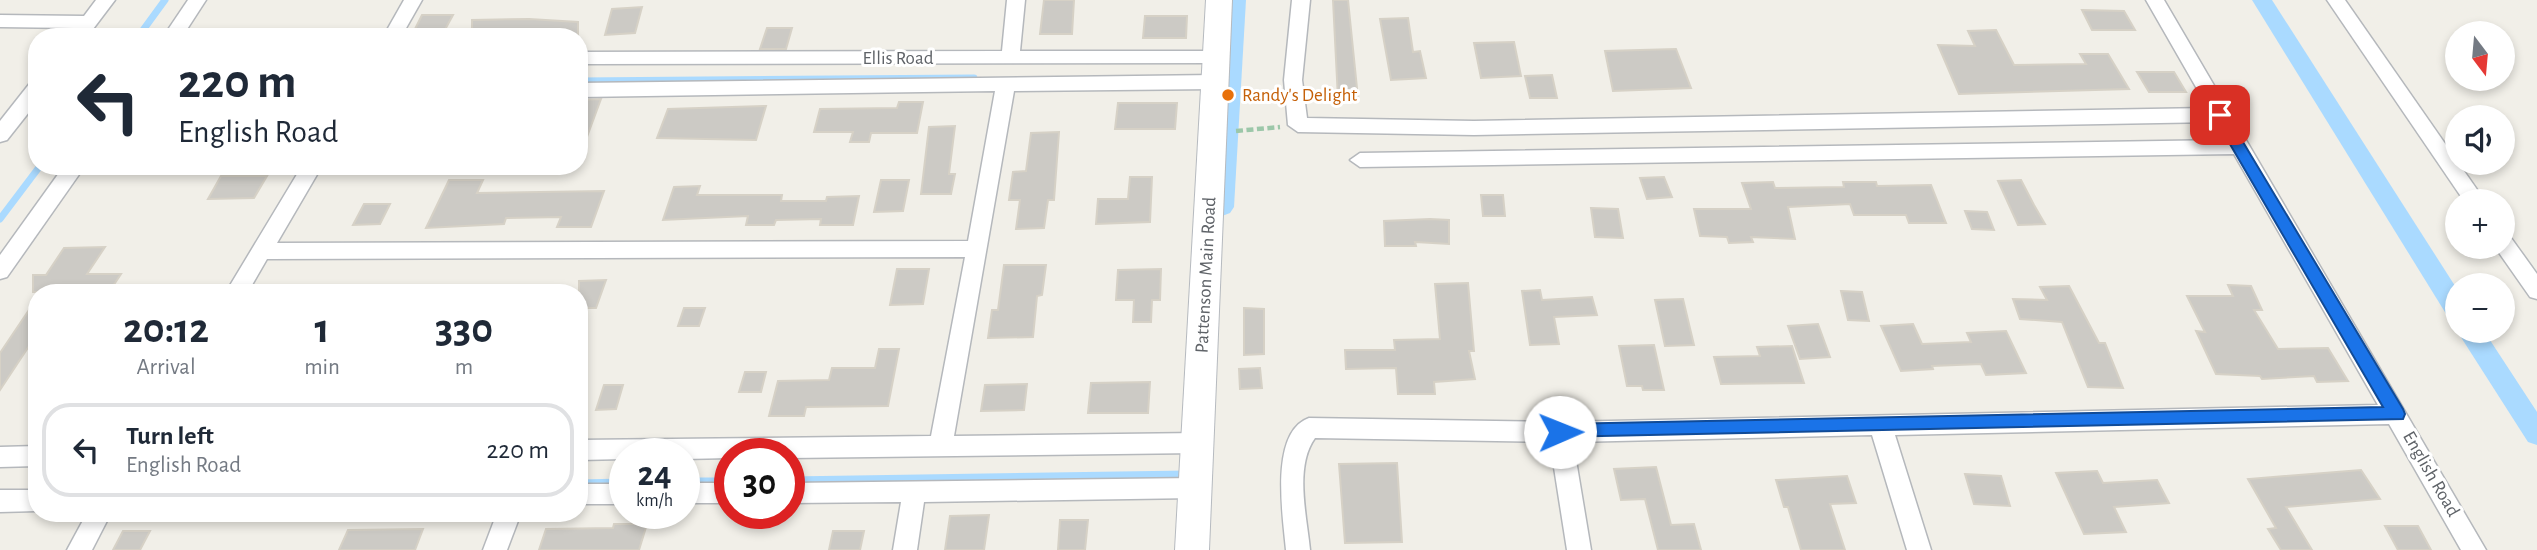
<!DOCTYPE html>
<html lang="en">
<head>
<meta charset="utf-8">
<style>
	:root { --surface:#fff; --page:#f6f6f7; --text:#1f2937; --muted:#747a83; --line:#e0e1e3 }
	body { margin:0; font-family:"Alegreya Sans",sans-serif; background:var(--page); color:var(--text); height:100vh; display:flex; flex-direction:column; font-size:26px; white-space:nowrap }
	* { box-sizing:border-box; margin:0 }
	p { font-size:23px; color:var(--muted) }
	.icon { flex:none; width:38px; height:38px; fill:none; stroke:currentColor; stroke-width:2; stroke-linecap:round; stroke-linejoin:round }
	.map { position:relative; flex:1; overflow:hidden }
	.panel { position:absolute; left:28px; top:284px; width:560px; height:238px; display:flex; flex-direction:column; background:var(--surface); border-radius:28px; box-shadow:0 4px 10px #0003 }
	.panel>* { flex:none }
	.hud { position:absolute; left:28px; top:28px; width:560px; height:147px; border-radius:28px; box-shadow:0 4px 10px #0003; background:#fff; color:var(--text); overflow:hidden }
	.needle { width:46px; rotate:164deg }
	.tools { position:absolute; left:2445px; top:21px; display:grid; gap:14px }
	.tools a { display:grid; place-items:center; width:70px; height:70px; border-radius:50%; background:var(--surface); box-shadow:0 4px 10px #0003; font-size:35px }
	.speed { position:absolute; left:609px; top:438px; display:flex; gap:14px; font-size:35px; font-weight:700; text-align:center }
	.speed>* { display:grid; place-content:center; width:91px; height:91px; border-radius:50%; background:var(--surface); box-shadow:0 4px 10px #0003; line-height:1 }
	.speed small { font-size:18px; font-weight:400 }
	.speed .limit { border:10px solid #d22; background:#fff; color:#111 }
	.pin { position:absolute; display:grid; place-items:center; width:60px; height:60px; color:#fff; margin:-30px; border-radius:14px; box-shadow:0 4px 10px #0006 }
	.me { position:absolute; width:77px; margin:-38px; rotate:89deg; stroke-linejoin:round; filter:drop-shadow(0 0 5px #0008) }
	.turn { display:flex; align-items:center; gap:24px; height:147px; padding:0 35px; font-size:32px }
	.turn .icon { width:91px; height:91px; stroke-width:2.5 }
	.turn b { display:block; font-size:49px; line-height:60px }
	.eta { display:flex; justify-content:space-evenly; align-items:center; height:119px; text-align:center }
	.eta b { font-size:42px; font-weight:600; line-height:49px }
	ul { padding:0; list-style:none }
	li { display:flex; align-items:center; gap:21px; height:94px; margin:0 14px 10px; padding:0 21px; border:4px solid var(--line); border-radius:28px }
	li div { flex:1 }
	li b { display:block; font-size:26px }
	li em { font-style:normal }
	.map>svg:first-child { display:block }
	.lines { fill:none; stroke-linecap:round; stroke-linejoin:round }
	.stream { stroke:#aadaff; stroke-width:7 }
	.canal { fill:#aadaff; fill-rule:evenodd }
	.building { fill:#cccac5; stroke:#d6d1c6; stroke-width:2 }
	.street-casing { stroke:#b5b8bc; stroke-width:3 }
	.secondary-casing { stroke:#b6babf; stroke-width:2 }
	.path { stroke:#9cc7a9; stroke-width:4.5; stroke-dasharray:7 3.5; stroke-linecap:butt }
	.street { fill:#fff; fill-rule:evenodd }
	.secondary { fill:#fff; fill-rule:evenodd }
	.route { fill:#1a73e8; stroke:#114b97; stroke-width:2 }
	.food-dot { fill:#e8710a; stroke:#fff; stroke-width:2.5 }
	.labels { text-anchor:middle; dominant-baseline:central; stroke-width:6; stroke-linejoin:round; paint-order:stroke }
	.street-label { font-size:19px; fill:#5f6368; stroke:#fff }
	.food-label { font-size:19px; fill:#c56008; stroke:#fff; text-anchor:start }
</style>
</head>
<body>
<div class="map">
<svg width="2537" height="550" viewBox="0 0 2537 550">
	<rect width="100%" height="100%" fill="#f1efe8"/>
	<g class="lines">
		<g class="stream">
			<polyline points="138,37 165,0"/>
			<polyline points="579,81 974,78"/>
			<polyline points="0,219 40,166"/>
			<polyline points="789,480 1188,474"/>
			<polyline points="684,481 730,481"/>
			<polyline points="579,483 625,482"/>
		</g>
		<g class="canal">
			<polygon points="1226,0 1246,0 1234,207 1230,213 1222,216 1214,213 1210,207"/>
			<polygon points="2252,0 2272,0 2457,289 2457,320 2448,317"/>
			<polygon points="2457,331 2484,331 2537,412 2537,445 2528,442"/>
		</g>
	</g>
	<g class="building">
		<polygon points="1044,0 1074,0 1072,34 1040,34"/>
		<polygon points="1333,0 1348,0 1358,98 1338,99"/>
		<polygon points="642,7 635,33 605,35 612,9"/>
		<polygon points="2082,10 2124,11 2135,30 2092,30"/>
		<polygon points="422,15 453,15 441,37 411,37"/>
		<polygon points="1145,16 1187,16 1186,38 1143,38"/>
		<polygon points="1408,18 1413,52 1420,51 1426,78 1391,80 1380,19"/>
		<polygon points="529,19 578,22 578,37 472,37 472,20"/>
		<polygon points="767,28 792,28 786,49 760,49"/>
		<polygon points="1996,30 2014,65 2086,64 2080,54 2108,54 2129,89 1959,94 1938,45 1975,46 1968,31"/>
		<polygon points="1514,42 1521,76 1481,78 1474,43"/>
		<polygon points="1676,49 1691,88 1613,91 1605,51"/>
		<polygon points="2137,72 2174,72 2186,92 2149,92"/>
		<polygon points="1552,75 1557,98 1530,98 1525,76"/>
		<polygon points="601,99 581,153 579,153 579,100"/>
		<polygon points="899,102 923,102 917,133 871,133 869,142 850,142 853,132 814,132 820,109 897,108"/>
		<polygon points="1118,103 1177,103 1175,129 1115,129"/>
		<polygon points="766,106 756,140 657,138 668,109"/>
		<polygon points="955,126 949,174 955,174 951,194 921,194 929,127"/>
		<polygon points="1059,132 1054,200 1048,200 1044,228 1016,229 1020,200 1009,200 1013,172 1026,171 1031,133"/>
		<polygon points="221,176 267,176 254,198 208,199"/>
		<polygon points="1130,177 1152,177 1150,222 1096,224 1098,199 1128,199"/>
		<polygon points="1664,177 1672,197 1647,199 1640,178"/>
		<polygon points="449,180 483,180 477,193 604,191 591,227 557,227 561,217 506,218 504,224 426,228"/>
		<polygon points="881,180 909,180 903,211 874,212"/>
		<polygon points="2021,180 2034,205 2045,224 2018,225 1998,181"/>
		<polygon points="1773,182 1775,188 1844,187 1843,182 1876,182 1877,186 1931,185 1946,223 1909,223 1906,215 1854,215 1850,204 1788,207 1795,239 1751,237 1753,242 1729,243 1727,237 1700,236 1694,209 1751,209 1742,183"/>
		<polygon points="700,186 697,195 782,195 781,201 826,201 827,197 859,196 853,225 820,225 821,219 776,220 774,225 746,225 748,216 663,220 674,187"/>
		<polygon points="1481,195 1503,195 1505,216 1483,216"/>
		<polygon points="364,204 390,204 380,224 353,225"/>
		<polygon points="1591,208 1618,209 1623,238 1595,237"/>
		<polygon points="1965,211 1987,212 1994,230 1972,229"/>
		<polygon points="1430,219 1449,220 1449,244 1415,242 1416,246 1385,246 1384,221"/>
		<polygon points="105,247 87,274 121,274 109,292 33,292 33,275 46,275 64,248"/>
		<polygon points="1004,265 1046,265 1042,295 1037,296 1033,337 988,338 992,310 998,310"/>
		<polygon points="897,269 929,269 923,304 890,305"/>
		<polygon points="1161,269 1160,300 1152,300 1151,322 1133,322 1134,300 1116,300 1118,270"/>
		<polygon points="606,280 596,308 579,308 579,281"/>
		<polygon points="1468,283 1474,351 1469,351 1475,379 1434,382 1435,394 1398,394 1396,368 1346,369 1345,350 1395,350 1394,340 1440,339 1435,284"/>
		<polygon points="2228,285 2251,286 2262,310 2254,310 2278,349 2328,348 2348,381 2317,382 2314,376 2262,379 2260,376 2216,374 2196,331 2205,332 2187,296 2233,296"/>
		<polygon points="2069,286 2099,343 2105,343 2123,388 2088,387 2062,322 2020,319 2013,299 2047,300 2040,287"/>
		<polygon points="1540,290 1542,300 1592,297 1597,315 1554,317 1559,344 1530,345 1522,291"/>
		<polygon points="1841,291 1862,292 1869,321 1848,320"/>
		<polygon points="37,298 37,334 0,390 0,353"/>
		<polygon points="1683,299 1694,345 1665,346 1655,300"/>
		<polygon points="684,308 705,308 699,326 678,326"/>
		<polygon points="1244,308 1264,309 1264,354 1244,355"/>
		<polygon points="1818,324 1830,357 1800,359 1788,326"/>
		<polygon points="1913,324 1922,344 1971,342 1967,333 2006,331 2026,373 1986,375 1981,364 1932,366 1933,369 1901,371 1881,326"/>
		<polygon points="1654,345 1664,390 1643,390 1642,386 1627,386 1619,346"/>
		<polygon points="1792,346 1804,383 1721,384 1714,357 1760,356 1757,347"/>
		<polygon points="879,349 899,349 888,406 806,407 804,416 769,416 778,381 829,380 832,368 875,368"/>
		<polygon points="1260,368 1262,388 1240,389 1239,369"/>
		<polygon points="745,372 766,372 761,392 739,392"/>
		<polygon points="1150,382 1148,413 1088,413 1091,383"/>
		<polygon points="1027,384 1024,410 981,411 985,385"/>
		<polygon points="604,385 623,385 616,409 596,410"/>
		<polygon points="1397,463 1402,542 1345,543 1339,464"/>
		<polygon points="1656,467 1671,525 1694,524 1701,550 1658,550 1645,499 1621,500 1614,469"/>
		<polygon points="2361,470 2380,499 2286,507 2312,550 2281,550 2268,529 2276,528 2248,479"/>
		<polygon points="2097,471 2103,483 2157,480 2169,503 2114,507 2126,532 2084,534 2056,473"/>
		<polygon points="1965,474 2001,476 2010,506 1974,504"/>
		<polygon points="1847,476 1856,503 1830,504 1845,550 1801,550 1788,507 1784,507 1776,480"/>
		<polygon points="989,515 984,550 945,550 950,516"/>
		<polygon points="1060,520 1088,520 1085,550 1058,550"/>
		<polygon points="614,524 647,524 639,550 539,550 546,529 613,528"/>
		<polygon points="2385,526 2418,526 2431,550 2398,550"/>
		<polygon points="423,529 415,550 339,550 348,530"/>
		<polygon points="123,531 150,531 140,550 113,550"/>
		<polygon points="833,531 864,531 860,550 829,550"/>
	</g>
	<g class="lines">
		<g class="street-casing">
			<g id="street">
				<polygon points="96,0 115,0 87,37 68,37 74,28 0,27 0,15 84,16"/>
				<polygon points="188,0 206,0 182,37 163,37"/>
				<polygon points="404,0 422,0 401,37 383,37"/>
				<polygon points="1007,0 1025,0 1020,51 1217,51 1226,57 1217,63 579,64 579,52 1002,51"/>
				<path d="M 1292,0 L 1310,0 L 1302,80 L 1307,118 L 1474,121 L 2208,108 L 2146,0 L 2164,0 L 2486,550 L 2461,550 L 2389,424 L 1895,435 L 1931,550 L 1907,550 L 1872,435 L 1573,442 L 1591,550 L 1567,550 L 1550,442 L 1315,438 C 1294,467 1307,517 1310,550 L 1286,550 C 1283,517 1269,432 1309,418 L 1560,422 L 2378,405 L 2234,154 L 1360,167 L 1350,160 L 1360,153 L 2226,140 L 2216,122 L 1474,135 L 1298,132 L 1288,125 L 1284,80 Z"/>
				<polygon points="2327,0 2345,0 2485,201 2464,201"/>
				<polygon points="1215,75 1224,82 1215,89 1014,91 954,436 1198,433 1206,436 1209,443 1206,450 1198,453 789,458 789,453 730,453 730,458 684,459 684,453 625,453 625,459 579,460 579,440 931,436 965,257 267,259 248,292 226,292 302,166 322,166 277,243 968,241 995,91 579,97 579,83"/>
				<polygon points="37,81 37,102 7,140 0,142 0,121 30,83"/>
				<polygon points="64,166 85,166 7,277 0,279 0,255"/>
				<polygon points="2502,233 2509,235 2537,274 2537,299 2530,297 2495,247 2502,247"/>
				<polygon points="37,446 37,466 0,467 0,447"/>
				<polygon points="1195,478 1203,481 1207,488 1203,495 1195,498 924,502 917,550 893,550 901,502 789,503 789,483"/>
				<rect x="684" y="483" width="46" height="20"/>
				<rect x="579" y="484" width="46" height="20"/>
				<polygon points="0,490 37,490 37,511 0,512"/>
				<polygon points="87,513 111,513 92,550 67,550"/>
				<polygon points="497,513 521,513 507,550 483,550"/>
			</g>
		</g>
		<g class="secondary-casing">
			<polygon id="secondary" points="1206,0 1232,0 1209,550 1175,550"/>
		</g>
		<polyline class="path" points="1236,131 1280,127"/>
		<use href="#street" class="street"/>
		<use href="#secondary" class="secondary"/>
	</g>
	<polygon class="route" points="2220,110 2225,112 2403,409 2405,414 2403,419 1554,437 1552,432 1560,424 2383,407 2213,115"/>
	<circle class="food-dot" cx="1228" cy="95" r="7"/>
	<g class="labels">
		<g class="street-label">
			<text x="898" y="58">Ellis Road</text>
			<text transform="translate(1206 275) rotate(-87)">Pattenson Main Road</text>
			<text transform="translate(2431 474) rotate(60)">English Road</text>
		</g>
		<g class="food-label">
			<text x="1242" y="95">Randy's Delight</text>
		</g>
	</g>
</svg>
<div class="tools">
<a><svg class="needle" viewBox="-14 -14 28 28"><path d="M0-13l5 13h-10z" fill="#e53935"/><path d="M0 13l5-13h-10z" fill="#747a83"/></svg></a>
<a><svg class="icon" aria-label="sound" viewBox="0 0 24 24"><path d="M4 9h4l5-4v14l-5-4H4zM17 9q2 3 0 6"/></svg></a>
<a>+</a>
<a>−</a>
</div>
<div class="speed"><div>24<small>km/h</small></div><div class="limit">30</div></div>
<div class="pin" style="left:2220px;top:115px;background:#d93025"><svg class="icon" aria-label="arrive" viewBox="0 0 24 24"><path d="M6 21V4h12l-3 4 3 4H6"/></svg></div>
<svg class="me" style="left:1560px;top:432px" viewBox="-20 -20 40 40"><circle r="19" fill="#fff"/><path d="M0-13L10 11 0 6-10 11z" fill="#1a73e8"/></svg>
<div class="hud">
<div class="turn"><svg class="icon" aria-label="left" viewBox="0 0 24 24"><path d="M17 20v-9H6M10 6l-5 5 5 5"/></svg><div><b>220 m</b>English Road</div></div>
</div>
<section class="panel">
<div class="eta">
<div><b>20:12</b><p>Arrival</p></div>
<div><b>1</b><p>min</p></div>
<div><b>330</b><p>m</p></div>
</div>
<ul>
<li><svg class="icon" aria-label="left" viewBox="0 0 24 24"><path d="M17 20v-9H6M10 6l-5 5 5 5"/></svg><div><b>Turn left</b><p>English Road</p></div><em>220 m</em></li>
</ul>
</section>
</div>
</body>
</html>
